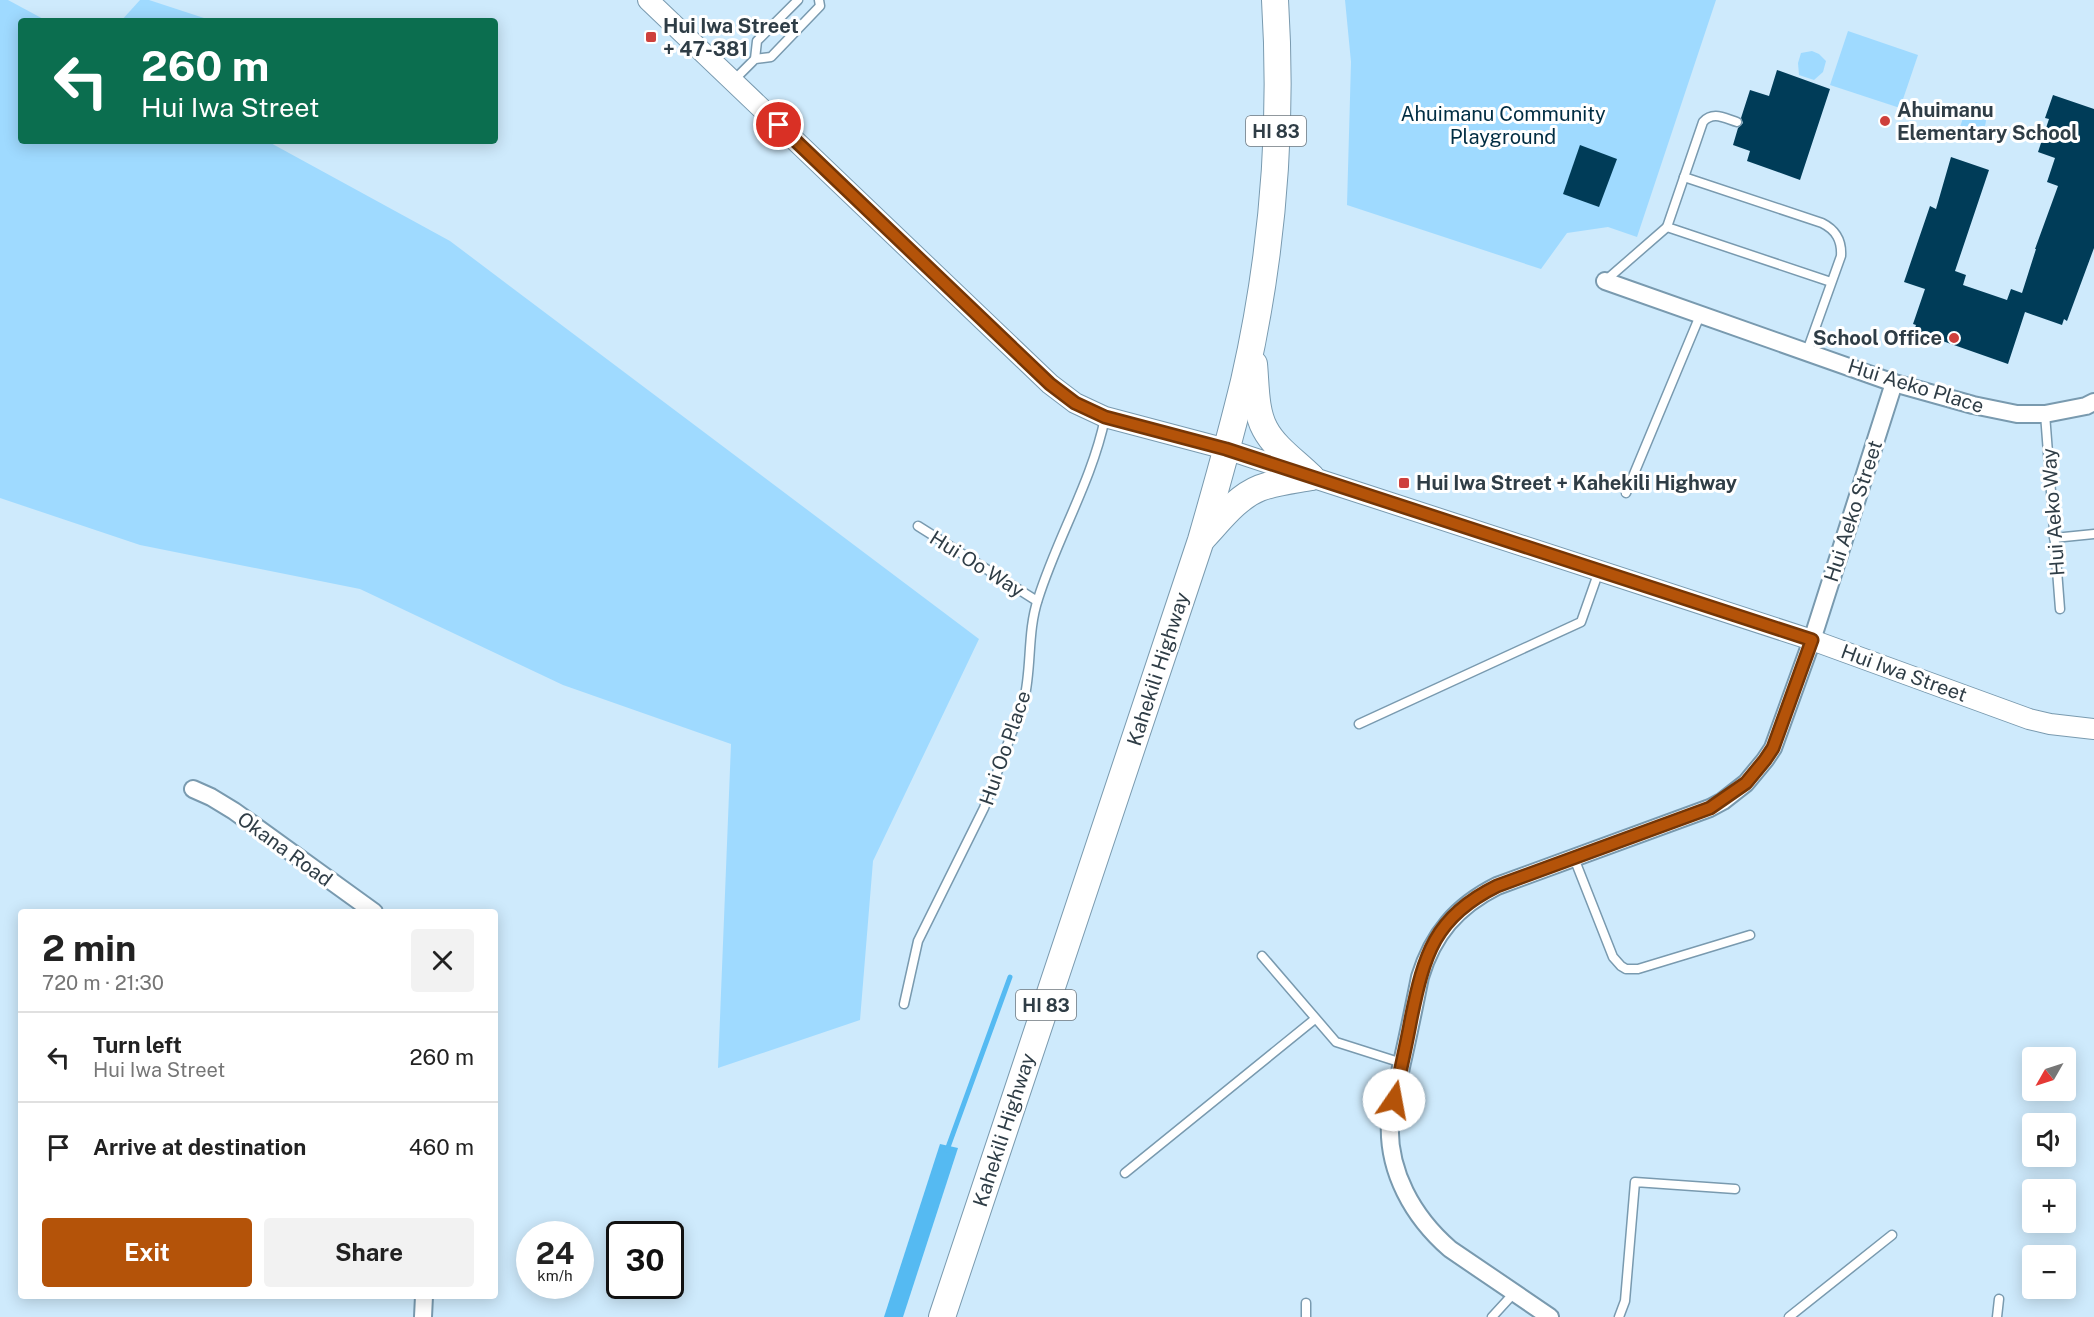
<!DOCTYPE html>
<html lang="en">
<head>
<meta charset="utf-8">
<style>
	:root { --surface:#fff; --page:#f2f2f2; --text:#222; --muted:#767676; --line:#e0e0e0; --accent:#b45309 }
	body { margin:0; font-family:"Public Sans",sans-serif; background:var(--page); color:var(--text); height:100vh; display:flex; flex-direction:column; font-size:22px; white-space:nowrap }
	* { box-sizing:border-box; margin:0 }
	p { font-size:20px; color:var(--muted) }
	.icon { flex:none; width:33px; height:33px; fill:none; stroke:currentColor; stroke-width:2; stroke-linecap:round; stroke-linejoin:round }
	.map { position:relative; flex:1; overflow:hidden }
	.sheet { position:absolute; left:18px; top:909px; width:480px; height:390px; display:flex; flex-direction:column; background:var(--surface); border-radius:6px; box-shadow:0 3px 15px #0003 }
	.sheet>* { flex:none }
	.top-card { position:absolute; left:18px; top:18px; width:480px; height:126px; border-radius:6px; box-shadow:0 3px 15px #0003; background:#0b6e4f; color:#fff; overflow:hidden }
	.needle { width:39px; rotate:231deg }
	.buttons { position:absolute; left:2022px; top:1047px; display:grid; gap:12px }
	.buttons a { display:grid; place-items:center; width:54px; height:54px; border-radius:6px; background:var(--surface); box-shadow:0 3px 15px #0003; font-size:30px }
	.speed { position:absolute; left:516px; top:1221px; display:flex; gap:12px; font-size:30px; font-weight:700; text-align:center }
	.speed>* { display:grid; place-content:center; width:78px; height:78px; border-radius:50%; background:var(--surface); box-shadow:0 3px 15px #0003; line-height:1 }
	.speed small { font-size:15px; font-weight:400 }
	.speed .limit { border:3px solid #111; border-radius:9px; background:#fff; color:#111 }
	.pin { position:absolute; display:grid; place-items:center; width:51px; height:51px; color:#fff; margin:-26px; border:3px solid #fff; border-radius:50%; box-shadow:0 2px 6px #0007 }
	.me { position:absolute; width:66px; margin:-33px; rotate:12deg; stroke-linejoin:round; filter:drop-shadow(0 0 4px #0008) }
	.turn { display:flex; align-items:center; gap:21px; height:126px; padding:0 24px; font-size:27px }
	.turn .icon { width:78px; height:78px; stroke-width:2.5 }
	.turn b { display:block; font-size:42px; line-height:51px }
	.round { display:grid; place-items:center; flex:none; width:63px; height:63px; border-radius:6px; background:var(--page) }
	.head { display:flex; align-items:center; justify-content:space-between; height:102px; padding:0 24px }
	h1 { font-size:36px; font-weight:700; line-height:45px }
	.action { display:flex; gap:12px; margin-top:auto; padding:12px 24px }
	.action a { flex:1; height:69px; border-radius:6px; background:var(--accent); color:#fff; font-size:24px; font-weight:700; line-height:69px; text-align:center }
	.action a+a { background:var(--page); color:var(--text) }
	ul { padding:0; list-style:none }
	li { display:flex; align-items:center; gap:18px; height:90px; padding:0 24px; border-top:2px solid var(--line) }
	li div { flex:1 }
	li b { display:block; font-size:22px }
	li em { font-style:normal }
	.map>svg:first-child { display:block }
	.green { fill:#9fdaff }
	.water { fill:#55baf2 }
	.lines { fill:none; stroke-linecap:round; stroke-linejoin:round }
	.stream { stroke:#55baf2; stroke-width:5 }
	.building { fill:#003c58 }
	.service-casing { stroke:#799aaf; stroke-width:11 }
	.minor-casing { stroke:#799aaf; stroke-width:20 }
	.tertiary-casing { stroke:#799aaf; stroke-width:22 }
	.primary-casing { stroke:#799aaf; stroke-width:28 }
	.service { stroke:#fff; stroke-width:8 }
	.minor { stroke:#fff; stroke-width:16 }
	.tertiary { stroke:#fff; stroke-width:20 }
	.primary { stroke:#fff; stroke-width:26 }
	.route-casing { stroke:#753606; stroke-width:15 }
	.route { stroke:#b45309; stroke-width:10 }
	.poi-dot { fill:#ce403c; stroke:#fff; stroke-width:2 }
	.labels { text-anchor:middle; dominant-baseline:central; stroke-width:6; stroke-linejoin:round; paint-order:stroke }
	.shield { fill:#fff; stroke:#6d777e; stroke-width:1.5 }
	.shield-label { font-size:18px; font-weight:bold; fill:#2f3d46 }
	.poi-label { font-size:20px; font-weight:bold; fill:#2f3d46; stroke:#fff; text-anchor:start }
	.park-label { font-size:20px; fill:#002d43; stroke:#fff }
	.street-label { font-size:20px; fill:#2f3d46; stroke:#fff }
</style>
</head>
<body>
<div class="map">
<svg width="2094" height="1317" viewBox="0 0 2094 1317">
	<rect width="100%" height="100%" fill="#ceeafc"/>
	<g class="green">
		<polygon points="0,0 8,0 47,21 21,21 21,141 267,141 450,241 979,639 873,861 860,1020 718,1068 731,744 563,685 360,589 140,545 0,498"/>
		<polygon points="140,0 149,0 207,19 206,21 121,21"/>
		<polygon points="1345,0 1716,0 1637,237 1608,227 1567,233 1541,269 1347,205 1351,62"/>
		<polygon points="1848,31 1918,55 1900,108 1830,85"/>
		<polygon points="1812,51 1819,54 1826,61 1823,72 1814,80 1799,75 1798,63 1801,53"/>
		<path d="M 1976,102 L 1985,105 C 1986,120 1989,127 1976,136 L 1962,131 L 1960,127 L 1965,112 Z"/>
	</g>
	<polygon class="water" points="940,1144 958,1148 903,1317 884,1317"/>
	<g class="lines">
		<polyline class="stream" points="947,1150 1010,977"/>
	</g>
	<g class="building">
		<polygon points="1777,70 1830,89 1800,180 1747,161 1750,151 1733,145 1738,128 1743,123 1741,118 1750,90 1769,96"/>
		<polygon points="2053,95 2094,109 2094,248 2067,321 2064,319 2062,325 2025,312 2008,364 1914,331 1916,325 1913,324 1925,289 1904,282 1930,206 1936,209 1951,157 1989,170 1955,271 1966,275 1963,285 2007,300 2011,289 2022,293 2036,249 2035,249 2058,186 2047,182 2055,158 2038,152 2049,119 2045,118"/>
		<polygon points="1580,145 1617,159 1599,207 1563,194"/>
	</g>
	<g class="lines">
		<g class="service-casing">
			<g id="service">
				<polyline points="755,59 757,41 798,0"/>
				<polyline points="733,81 755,59 771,57 820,6 819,0"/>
				<path d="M 1737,122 C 1724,118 1713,111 1703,122 L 1667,227 L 1831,282"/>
				<path d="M 1684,177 L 1822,223 C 1836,230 1842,240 1841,256 L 1807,351"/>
				<polyline points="1605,281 1667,227"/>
				<polyline points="2045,414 2060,609"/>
				<polyline points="1626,493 1701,313"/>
				<polyline points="918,526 1037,601"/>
				<polyline points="2054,538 2094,534"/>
				<polyline points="1359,724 1581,622 1599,571"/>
				<polyline points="1574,858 1613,957 1621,966 1626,969 1638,969 1750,935"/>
				<polyline points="1262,956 1336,1042 1402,1063"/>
				<path d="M 904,1004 L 918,941 L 984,808 L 1024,700 C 1032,667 1027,632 1038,599 C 1057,538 1092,481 1105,418"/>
				<polyline points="1125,1173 1315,1019"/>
				<polyline points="1306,1303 1306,1317"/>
				<polyline points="1492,1317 1514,1293"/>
				<polyline points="1619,1317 1625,1301 1635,1182 1735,1189"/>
				<polyline points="1789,1317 1892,1235"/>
				<polyline points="1997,1317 1999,1299"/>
			</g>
		</g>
		<g class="minor-casing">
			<g id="minor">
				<polyline points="1605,281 1894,383 1973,405 2017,414 2045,414 2086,406 2094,402"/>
				<polyline points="193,789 211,797 234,811 374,912"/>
				<polyline points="423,1317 424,1296"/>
				<path d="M 1550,1317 L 1450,1249 C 1413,1217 1387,1171 1390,1121 C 1391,1103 1398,1084 1401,1067 C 1408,1037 1414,1007 1420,977 C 1433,934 1457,906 1497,886 L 1710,808 L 1723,801 L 1746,783 L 1765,760 L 1773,748 L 1812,640 L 1894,383"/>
			</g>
		</g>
		<g class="tertiary-casing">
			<polyline id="tertiary" points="648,0 1050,384 1075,403 1105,417 1226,449 1311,477 1812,640 2029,719 2050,724 2094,729"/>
		</g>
		<g class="primary-casing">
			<g id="primary">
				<path d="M 1254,364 C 1256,384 1255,411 1265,429 C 1275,448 1296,462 1311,477"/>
				<path d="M 1203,538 C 1220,520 1237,497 1260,488 C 1276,482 1295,480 1311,477"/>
				<path d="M 942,1317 L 1201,540 C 1216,488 1231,435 1244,381 C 1272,258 1283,127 1275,0"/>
			</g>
		</g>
		<use href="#service" class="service"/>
		<use href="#minor" class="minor"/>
		<use href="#tertiary" class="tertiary"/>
		<use href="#primary" class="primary"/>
	</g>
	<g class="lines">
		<g class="route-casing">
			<path id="route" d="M 779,125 L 1050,384 L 1075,403 L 1105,417 L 1226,449 L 1812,640 L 1773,748 L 1765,760 L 1746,783 L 1710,808 L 1497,886 C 1434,917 1424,955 1411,1019 C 1406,1046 1400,1073 1394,1100"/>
		</g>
		<use href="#route" class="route"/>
	</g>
	<g class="poi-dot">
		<rect x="645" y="31" width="12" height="12" rx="3"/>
		<circle cx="1885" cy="121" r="6"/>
		<circle cx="1954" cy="338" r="6"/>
		<rect x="1398" y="477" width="12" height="12" rx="3"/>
	</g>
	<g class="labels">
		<g class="shield">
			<rect x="1246" y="116" width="60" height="30" rx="4.5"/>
			<rect x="1016" y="990" width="60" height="30" rx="4.5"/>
		</g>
		<g class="shield-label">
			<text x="1276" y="131">HI 83</text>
			<text x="1046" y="1005">HI 83</text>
		</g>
		<g class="poi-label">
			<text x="663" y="26">Hui Iwa Street<tspan x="663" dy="23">+ 47-381</tspan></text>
			<text x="1897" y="110">Ahuimanu<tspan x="1897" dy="23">Elementary School</tspan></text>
			<text x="1942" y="338" text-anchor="end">School Office</text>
			<text x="1416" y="483">Hui Iwa Street + Kahekili Highway</text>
		</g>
		<g class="park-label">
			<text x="1503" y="114">Ahuimanu Community<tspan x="1503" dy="23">Playground</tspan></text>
		</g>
		<g class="street-label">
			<text transform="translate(1916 386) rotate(17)">Hui Aeko Place</text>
			<text transform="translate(1853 511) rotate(-72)">Hui Aeko Street</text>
			<text transform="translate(2053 512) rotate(-94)">Hui Aeko Way</text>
			<text transform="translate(977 564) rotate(32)">Hui Oo Way</text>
			<text transform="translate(1158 669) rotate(-72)">Kahekili Highway</text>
			<text transform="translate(1904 673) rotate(20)">Hui Iwa Street</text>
			<text transform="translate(1005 748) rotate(-71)">Hui Oo Place</text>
			<text transform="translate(285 849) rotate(36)">Okana Road</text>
			<text transform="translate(1004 1130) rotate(-72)">Kahekili Highway</text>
		</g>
	</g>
</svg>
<div class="buttons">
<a><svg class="needle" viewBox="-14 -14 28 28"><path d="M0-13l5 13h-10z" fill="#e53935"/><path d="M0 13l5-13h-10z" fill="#767676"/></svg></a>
<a><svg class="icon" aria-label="sound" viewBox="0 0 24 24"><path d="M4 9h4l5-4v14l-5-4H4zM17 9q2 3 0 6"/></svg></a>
<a>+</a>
<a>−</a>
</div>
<div class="speed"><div>24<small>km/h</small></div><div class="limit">30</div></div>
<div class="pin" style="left:779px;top:125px;background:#d93025"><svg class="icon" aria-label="arrive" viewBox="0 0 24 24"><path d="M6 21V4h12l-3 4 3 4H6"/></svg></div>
<svg class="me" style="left:1394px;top:1100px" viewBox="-20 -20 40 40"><circle r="19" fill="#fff"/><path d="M0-13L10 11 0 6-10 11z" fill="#b45309"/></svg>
<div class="top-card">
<div class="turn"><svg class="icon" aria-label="left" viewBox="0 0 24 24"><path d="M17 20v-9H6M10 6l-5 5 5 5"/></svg><div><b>260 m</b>Hui Iwa Street</div></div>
</div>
<section class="sheet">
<div class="head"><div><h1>2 min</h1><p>720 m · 21:30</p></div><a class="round"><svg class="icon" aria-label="close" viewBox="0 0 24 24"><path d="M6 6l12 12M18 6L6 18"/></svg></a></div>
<ul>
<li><svg class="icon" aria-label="left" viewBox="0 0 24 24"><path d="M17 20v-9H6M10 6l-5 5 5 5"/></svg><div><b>Turn left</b><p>Hui Iwa Street</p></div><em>260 m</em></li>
<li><svg class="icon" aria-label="arrive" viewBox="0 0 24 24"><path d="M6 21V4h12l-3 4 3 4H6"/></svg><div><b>Arrive at destination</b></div><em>460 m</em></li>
</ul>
<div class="action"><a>Exit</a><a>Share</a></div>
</section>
</div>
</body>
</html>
